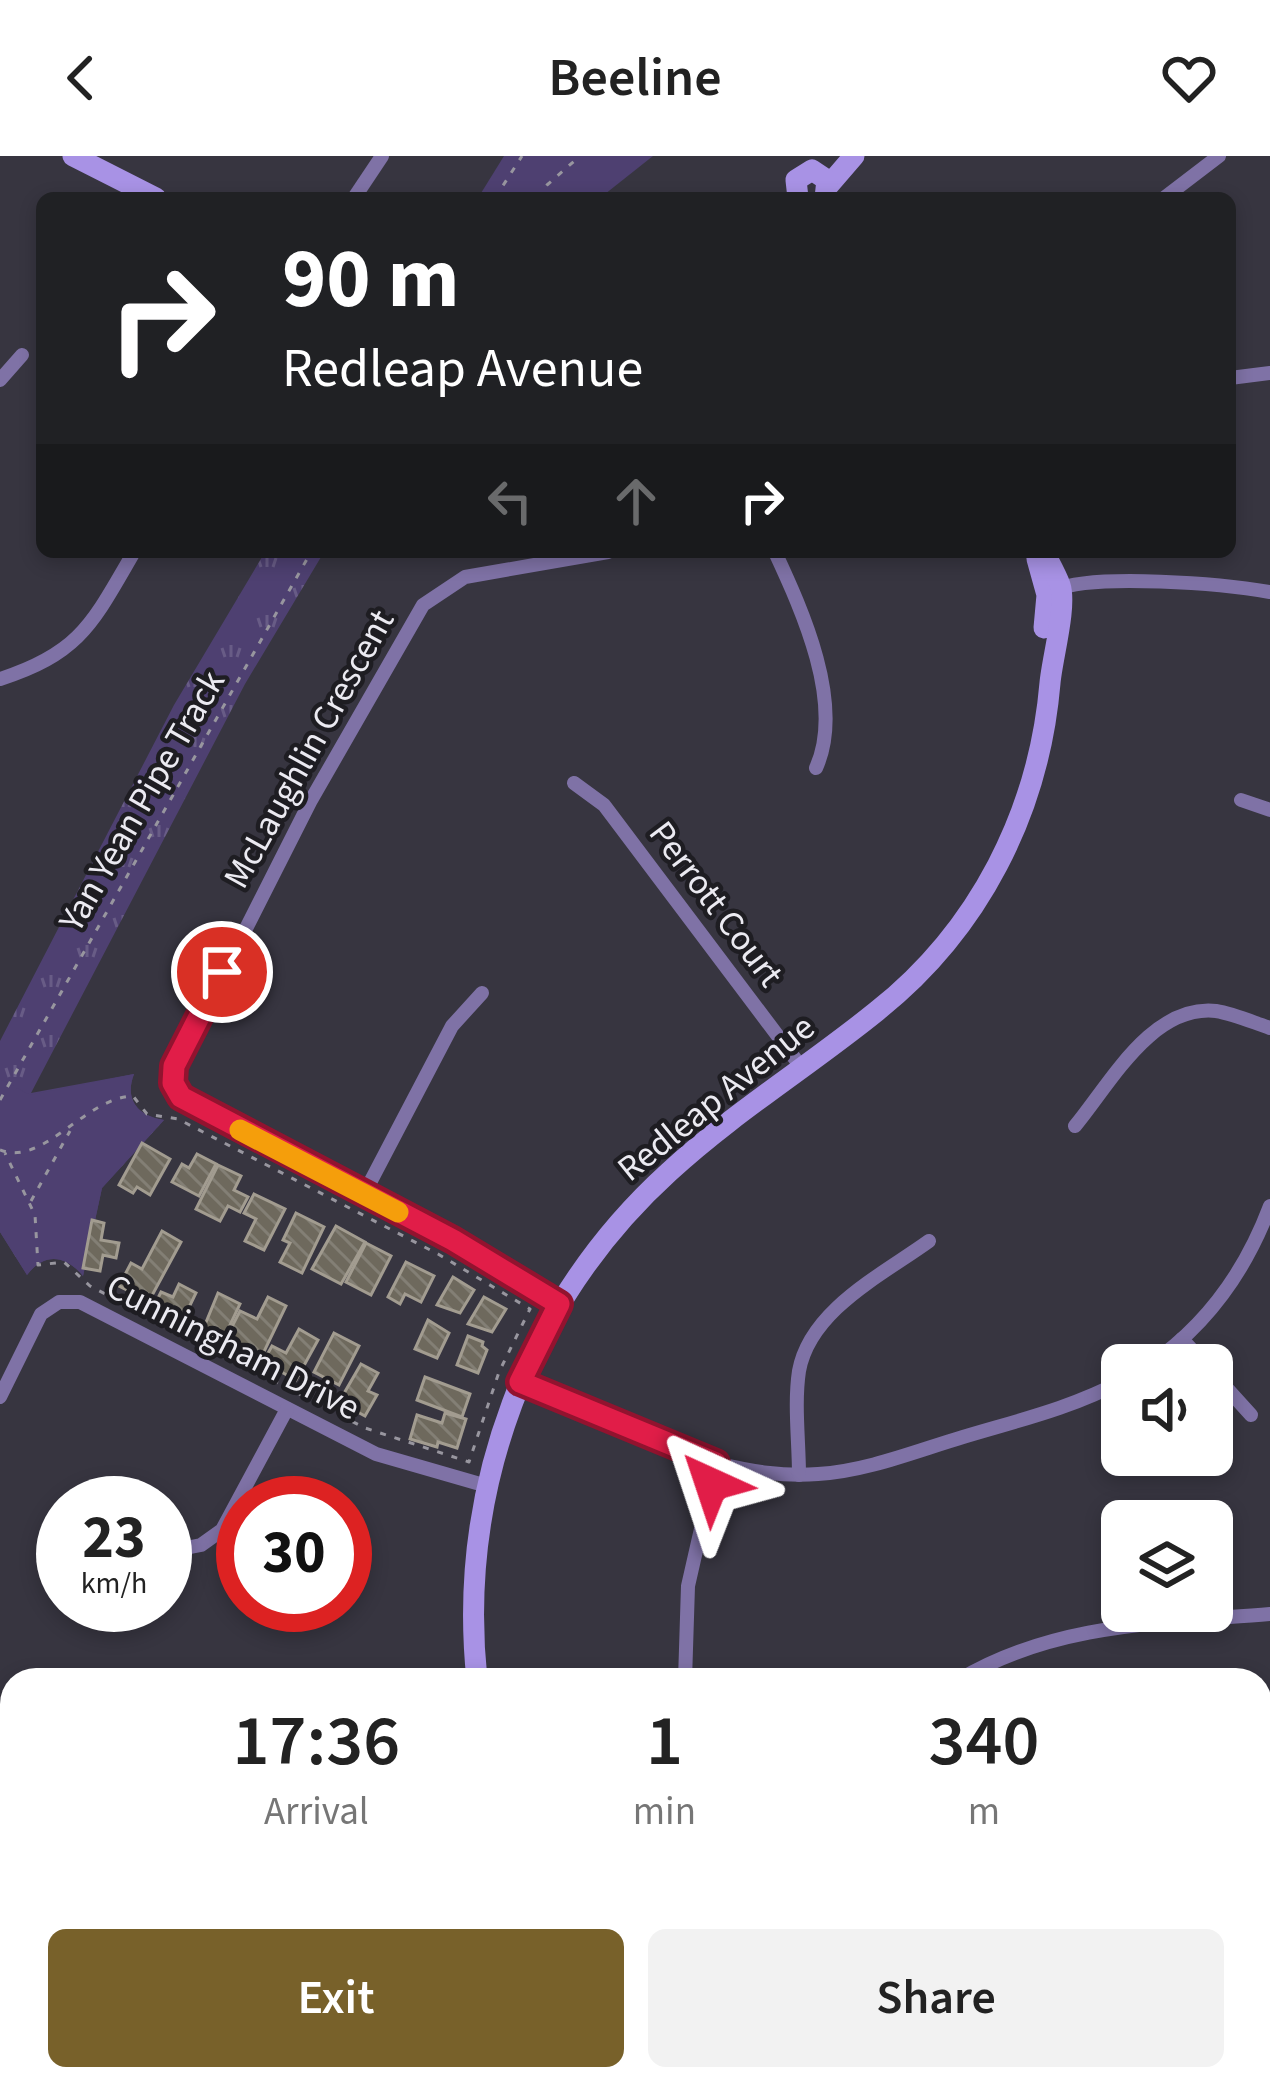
<!DOCTYPE html>
<html lang="en">
<head>
<meta charset="utf-8">
<style>
	:root { --surface:#fff; --page:#f2f2f2; --text:#222; --muted:#767676; --accent:#78612a }
	body { margin:0; font-family:"Source Sans 3",sans-serif; background:var(--page); color:var(--text); height:100vh; display:flex; flex-direction:column; font-size:45px; white-space:nowrap }
	* { box-sizing:border-box; margin:0 }
	p { font-size:39px; color:var(--muted) }
	.icon { flex:none; width:66px; height:66px; fill:none; stroke:currentColor; stroke-width:2; stroke-linecap:round; stroke-linejoin:round }
	.map { position:relative; flex:1; overflow:hidden }
	.details { position:absolute; left:0px; top:1512px; width:1272px; height:423px; display:flex; flex-direction:column; background:var(--surface); border-radius:36px 36px 0 0; box-shadow:0 6px 18px #0003 }
	.details>* { flex:none }
	.hud { position:absolute; left:36px; top:36px; width:1200px; height:366px; border-radius:18px; box-shadow:0 6px 18px #0003; background:#202124; color:#fff; overflow:hidden }
	.tools { position:absolute; left:1101px; top:1188px; display:grid; gap:24px }
	.tools a { display:grid; place-items:center; width:132px; height:132px; border-radius:18px; background:var(--surface); box-shadow:0 6px 18px #0003; font-size:60px }
	.speed { position:absolute; left:36px; top:1320px; display:flex; gap:24px; font-size:60px; font-weight:700; text-align:center }
	.speed>* { display:grid; place-content:center; width:156px; height:156px; border-radius:50%; background:var(--surface); box-shadow:0 6px 18px #0003; line-height:1 }
	.speed small { font-size:30px; font-weight:400 }
	.speed .limit { border:18px solid #d22; background:#fff; color:#111 }
	.pin { position:absolute; display:grid; place-items:center; width:102px; height:102px; color:#fff; margin:-51px; border:6px solid #fff; border-radius:50%; box-shadow:0 3px 12px #0007 }
	.me { position:absolute; width:132px; margin:-66px; rotate:318deg; stroke-linejoin:round; filter:drop-shadow(0 0 9px #0008) }
	.turn { display:flex; align-items:center; gap:42px; height:252px; padding:0 48px; font-size:54px }
	.turn .icon { width:156px; height:156px; stroke-width:2.5 }
	.turn b { display:block; font-size:84px; line-height:102px }
	.lanes { display:flex; align-items:center; height:114px; padding:0 48px; background:#0003; justify-content:center; gap:60px; direction:ltr }
	.lanes .off { opacity:.35 }
	.eta { display:flex; justify-content:space-evenly; align-items:center; height:204px; text-align:center }
	.eta b { font-size:72px; font-weight:600; line-height:84px }
	.action { display:flex; gap:24px; margin-top:auto; padding:24px 48px }
	.action a { flex:1; height:138px; border-radius:18px; background:var(--accent); color:#fff; font-size:48px; font-weight:600; line-height:138px; text-align:center }
	.action a+a { background:var(--page); color:var(--text) }
	header { display:flex; justify-content:space-between; align-items:center; height:156px; padding:0 48px; background:var(--surface); font-size:54px; font-weight:600 }
	.map>svg:first-child { display:block }
	.built { fill:#413e4e }
	.grass { fill:url(#grass-tufts) }
	.park { fill:#4e4071 }
	.building { fill:url(#building-back-hatch); stroke:#a29c90; stroke-width:3 }
	.lines { fill:none; stroke-linecap:round; stroke-linejoin:round }
	.path { stroke:#98969f; stroke-width:3; stroke-dasharray:6 9; stroke-linecap:butt }
	.street { stroke:#7f72a6; stroke-width:14 }
	.secondary { stroke:#a892e5; stroke-width:21 }
	.route-casing { stroke:#92132f; stroke-width:30 }
	.route { stroke:#e11d48; stroke-width:21 }
	.slow { stroke:#f59e0b; stroke-width:21 }
	.labels { text-anchor:middle; dominant-baseline:central; stroke-width:9; stroke-linejoin:round; paint-order:stroke }
	.street-label { font-size:36px; fill:#ebeaf1; stroke:#1e1d22 }
</style>
</head>
<body>
<header><svg class="icon" aria-label="back" viewBox="0 0 24 24"><path d="M15 5l-7 7 7 7"/></svg>Beeline<svg class="icon" aria-label="heart" viewBox="0 0 24 24"><path d="M12 20l-8-8c-3-5 5-10 8-4 3-6 11-1 8 4z"/></svg></header>
<div class="map">
<svg width="1270" height="1933" viewBox="0 0 1270 1933">
	<defs>
		<pattern id="grass-tufts" width="24" height="20" patternUnits="userSpaceOnUse" patternTransform="scale(3)"><rect width="24" height="20" fill="#4e4071"/><path d="M3 7l-1-3M5 7V3M7 7l1-3M15 17l-1-3M17 17v-4M19 17l1-3" fill="none" stroke="#685c86"/></pattern>
		<pattern id="building-back-hatch" width="6" height="6" patternUnits="userSpaceOnUse" patternTransform="scale(3)"><rect width="6" height="6" fill="#6e695d"/><path d="M-1 5l2 2M0 0l6 6M5-1l2 2" fill="none" stroke="#837f75"/></pattern>
	</defs>
	<rect width="100%" height="100%" fill="#373540"/>
	<polygon class="built" points="0,1829 12,1832 12,1923 375,1923 373,1933 0,1933"/>
	<path class="grass" d="M 265,396 L 324,396 L 245,528 L 31,937 L 134,918 C 124,944 138,960 164,964 L 102,1032 L 83,1120 C 66,1099 44,1096 27,1119 L 0,1076 L 0,885 L 174,549 Z"/>
	<g class="park">
		<polygon points="504,0 653,0 600,42 478,42"/>
		<path d="M 134,918 C 124,944 138,960 164,964 L 102,1032 L 83,1120 C 66,1099 44,1096 27,1119 L 0,1076 L 0,923 L 30,939 Z"/>
		<polygon points="375,1923 674,1923 684,1933 373,1933"/>
	</g>
	<g class="building">
		<polygon points="142,987 170,1003 150,1039 137,1031 133,1037 119,1029"/>
		<polygon points="197,998 216,1008 199,1040 172,1026 182,1008 189,1012"/>
		<polygon points="218,1009 241,1020 234,1034 248,1041 240,1056 228,1050 220,1065 196,1053"/>
		<polygon points="254,1038 285,1053 264,1094 245,1085 256,1063 244,1057"/>
		<polygon points="296,1057 324,1071 302,1117 280,1106 290,1087 283,1084"/>
		<polygon points="92,1064 104,1067 101,1084 119,1087 116,1102 103,1099 100,1115 83,1112"/>
		<polygon points="336,1070 365,1086 341,1128 312,1113"/>
		<polygon points="162,1075 181,1086 149,1145 119,1130 131,1107 142,1113"/>
		<polygon points="366,1087 391,1100 371,1139 346,1126"/>
		<polygon points="406,1106 434,1120 421,1146 405,1138 400,1148 388,1141"/>
		<polygon points="453,1121 474,1134 460,1157 437,1149"/>
		<polygon points="179,1128 196,1137 181,1168 152,1154 161,1136 173,1141"/>
		<polygon points="218,1137 240,1148 222,1186 202,1176"/>
		<polygon points="268,1141 286,1150 260,1204 224,1186 240,1155 257,1163"/>
		<polygon points="484,1141 506,1153 492,1176 468,1168"/>
		<polygon points="428,1164 449,1177 437,1202 415,1193"/>
		<polygon points="299,1173 318,1184 296,1224 263,1206 272,1190 286,1197"/>
		<polygon points="334,1177 359,1190 339,1229 314,1216"/>
		<polygon points="468,1180 483,1186 482,1190 487,1194 478,1217 457,1209"/>
		<polygon points="361,1208 378,1217 368,1235 377,1239 365,1260 339,1246"/>
		<polygon points="425,1221 470,1238 462,1261 417,1244"/>
		<polygon points="445,1257 466,1263 457,1292 438,1286 437,1291 410,1283 417,1259 442,1267"/>
		<polygon points="6,1894 12,1896 12,1906 6,1933 0,1933"/>
		<polygon points="9,1918 12,1923 73,1933 41,1933 7,1925"/>
		<polygon points="52,1923 91,1923 89,1933 51,1928"/>
		<polygon points="166,1923 201,1923 198,1933 164,1933"/>
	</g>
	<g class="lines">
		<g class="path">
			<polyline points="495,42 522,0"/>
			<polyline points="538,42 547,29 580,0"/>
			<polyline points="0,944 311,396"/>
			<path d="M 0,994 C 44,1011 84,942 133,940 L 147,958 L 178,963 L 438,1098 L 530,1153 L 499,1216 L 469,1306 L 365,1272 L 90,1130 L 64,1106 L 38,1109 L 35,1059 L 5,997"/>
			<polyline points="31,1045 70,975"/>
			<polyline points="0,1857 12,1861"/>
			<polyline points="12,1923 57,1933"/>
			<polyline points="146,1923 151,1933"/>
			<polyline points="475,1923 479,1933"/>
			<polyline points="2,1933 12,1882"/>
			<polyline points="107,1933 123,1923"/>
		</g>
		<g class="street">
			<polyline points="354,42 382,0"/>
			<polyline points="1164,42 1219,0"/>
			<polyline points="1230,222 1270,217"/>
			<polyline points="0,224 22,199"/>
			<path d="M 775,396 C 802,454 845,548 816,612"/>
			<path d="M 1055,434 C 1094,417 1225,428 1270,436"/>
			<path d="M 0,523 C 81,497 93,466 134,396"/>
			<polyline points="574,627 604,649 802,912"/>
			<polyline points="1241,644 1270,654"/>
			<path d="M 1075,970 C 1110,928 1152,848 1216,855 C 1234,858 1252,866 1270,872"/>
			<polyline points="364,1038 452,870 482,837"/>
			<polyline points="559,1148 453,1084 186,946 176,935 172,919 310,646 423,449 465,421 608,396"/>
			<polyline points="1182,1183 1206,1209"/>
			<path d="M 1149,1209 C 1206,1170 1246,1114 1270,1050"/>
			<polyline points="1212,1216 1251,1259"/>
			<path d="M 520,1226 L 716,1307 C 750,1315 783,1321 818,1318 C 867,1315 916,1295 963,1281 C 1016,1265 1072,1252 1122,1225"/>
			<polyline points="0,1241 41,1158 59,1146 80,1146 376,1298 487,1330"/>
			<path d="M 799,1319 C 799,1286 794,1248 799,1215 C 810,1154 882,1119 929,1085"/>
			<polyline points="165,1396 201,1389 222,1374 287,1253"/>
			<polyline points="685,1524 688,1430 716,1307"/>
			<path d="M 959,1524 C 1054,1467 1163,1467 1270,1458"/>
			<polyline points="0,1564 12,1569"/>
			<polyline points="1260,1732 1270,1726"/>
			<polyline points="0,1801 12,1804"/>
			<polyline points="1002,1923 1028,1933"/>
		</g>
		<g class="secondary">
			<polyline points="73,0 156,42"/>
			<polyline points="829,29 854,0"/>
			<polyline points="798,42 796,24 812,14 827,24 825,42"/>
			<polyline points="1037,403 1047,439 1044,472"/>
			<path d="M 477,1524 C 457,1335 527,1145 669,1016 C 733,957 809,910 877,855 C 979,774 1039,656 1050,527 C 1052,503 1067,450 1060,429 C 1056,418 1049,406 1044,396"/>
			<polyline points="691,1923 702,1933"/>
		</g>
	</g>
	<g class="lines">
		<g class="route-casing">
			<polyline id="route" points="222,816 174,910 173,927 181,941 453,1084 559,1148 520,1226 716,1307 711,1328"/>
		</g>
		<use href="#route" class="route"/>
		<polyline class="slow" points="240,974 398,1056"/>
	</g>
	<g class="labels">
		<g class="street-label">
			<text transform="translate(309 593) rotate(-61)">McLaughlin Crescent</text>
			<text transform="translate(142 645) rotate(-60)">Yan Yean Pipe Track</text>
			<text transform="translate(716 748) rotate(53)">Perrott Court</text>
			<text transform="translate(716 942) rotate(-39)">Redleap Avenue</text>
			<text transform="translate(233 1191) rotate(27)">Cunningham Drive</text>
		</g>
	</g>
</svg>
<div class="tools">
<a><svg class="icon" aria-label="sound" viewBox="0 0 24 24"><path d="M4 9h4l5-4v14l-5-4H4zM17 9q2 3 0 6"/></svg></a>
<a><svg class="icon" aria-label="layers" viewBox="0 0 24 24"><path d="M12 4l9 5-9 5-9-5zM3 14l9 5 9-5"/></svg></a>
</div>
<div class="speed"><div>23<small>km/h</small></div><div class="limit">30</div></div>
<div class="pin" style="left:222px;top:816px;background:#d93025"><svg class="icon" aria-label="arrive" viewBox="0 0 24 24"><path d="M6 21V4h12l-3 4 3 4H6"/></svg></div>
<svg class="me" style="left:711px;top:1328px" viewBox="-20 -20 40 40"><path d="M0-17L14 15 0 8-14 15z" fill="#e11d48" stroke="#fff" stroke-width="4"/></svg>
<div class="hud">
<div class="turn"><svg class="icon" aria-label="right" viewBox="0 0 24 24"><path d="M7 20v-9h11M14 6l5 5-5 5"/></svg><div><b>90 m</b>Redleap Avenue</div></div>
<div class="lanes"><svg class="icon off" aria-label="left" viewBox="0 0 24 24"><path d="M17 20v-9H6M10 6l-5 5 5 5"/></svg><svg class="icon off" aria-label="ahead" viewBox="0 0 24 24"><path d="M12 20V5M6 11l6-6 6 6"/></svg><svg class="icon" aria-label="right" viewBox="0 0 24 24"><path d="M7 20v-9h11M14 6l5 5-5 5"/></svg></div>
</div>
<section class="details">
<div class="eta">
<div><b>17:36</b><p>Arrival</p></div>
<div><b>1</b><p>min</p></div>
<div><b>340</b><p>m</p></div>
</div>
<div class="action"><a>Exit</a><a>Share</a></div>
</section>
</div>
</body>
</html>
